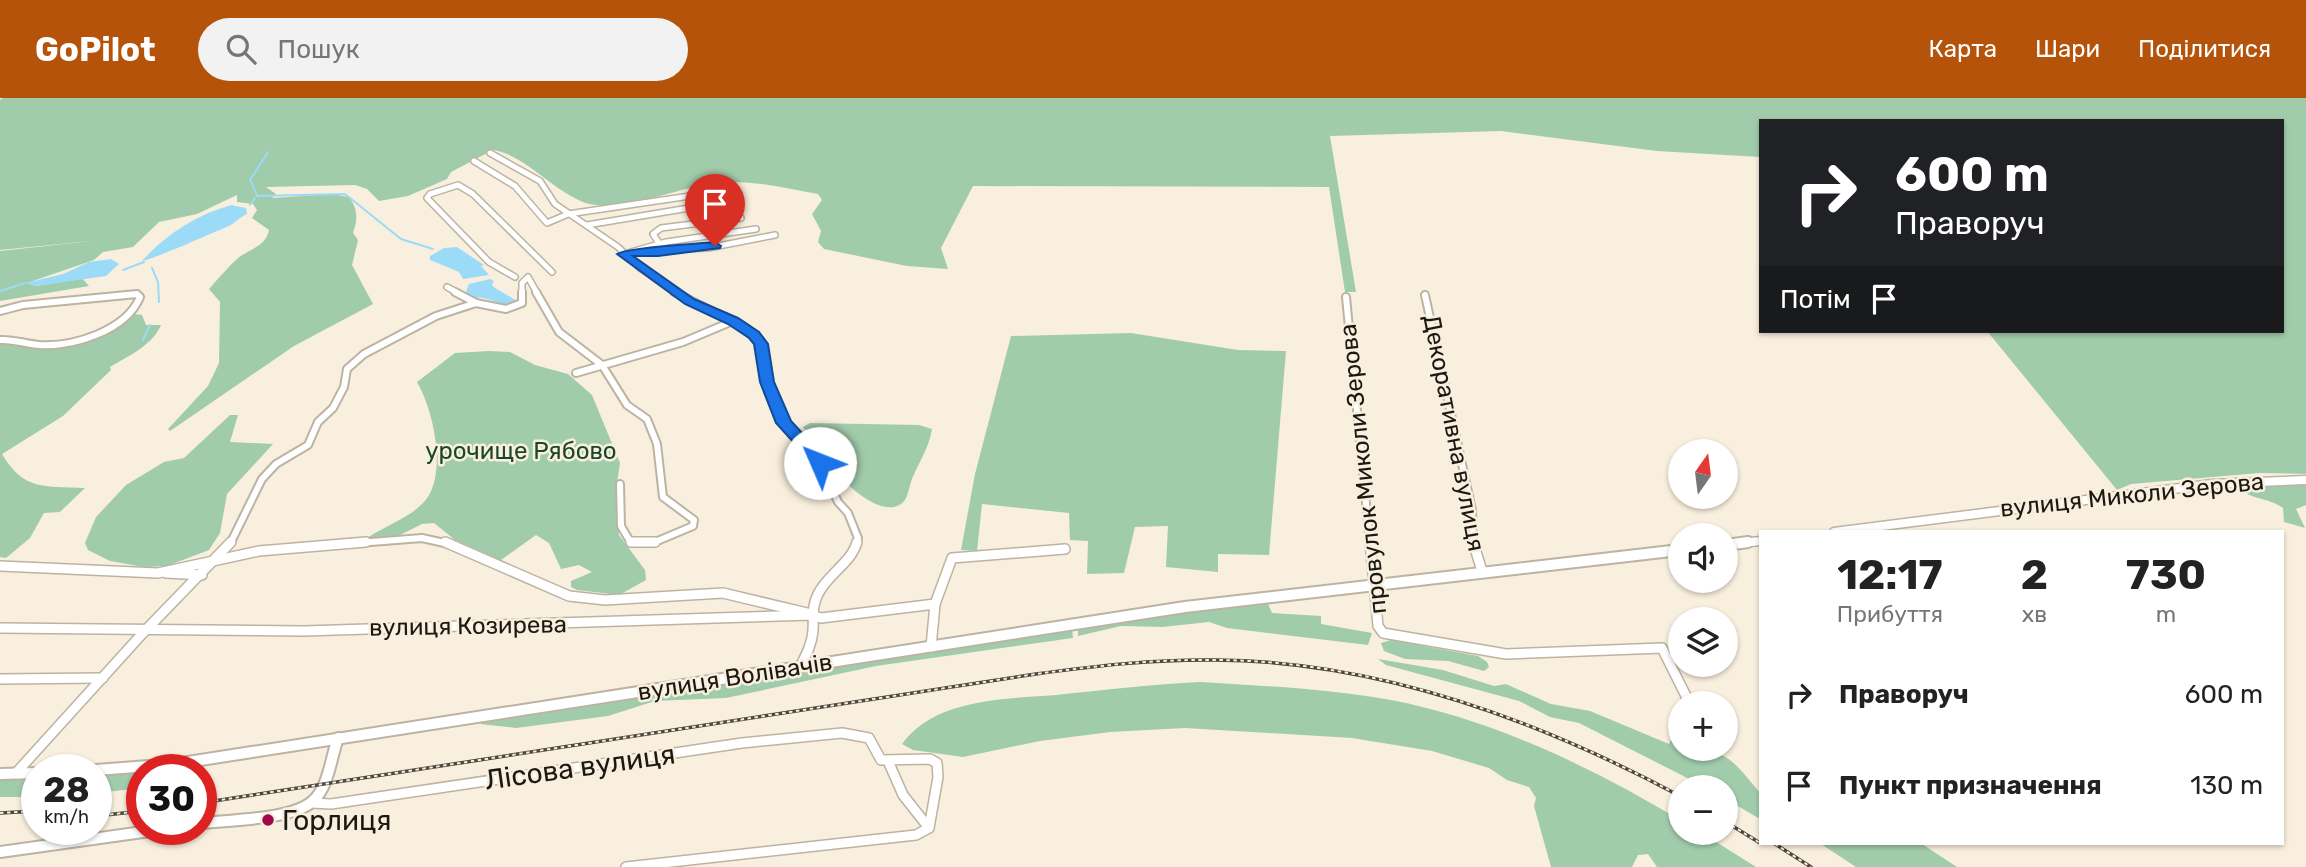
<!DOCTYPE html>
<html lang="uk">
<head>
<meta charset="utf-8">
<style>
	:root { --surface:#fff; --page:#f2f2f2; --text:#222; --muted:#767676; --accent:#b45309 }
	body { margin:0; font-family:Rubik,sans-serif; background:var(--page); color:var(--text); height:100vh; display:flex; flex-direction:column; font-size:26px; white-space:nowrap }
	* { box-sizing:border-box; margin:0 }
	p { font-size:23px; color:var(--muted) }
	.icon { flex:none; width:38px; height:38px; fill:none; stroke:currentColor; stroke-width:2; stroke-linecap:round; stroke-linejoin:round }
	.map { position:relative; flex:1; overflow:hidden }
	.side { position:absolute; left:1759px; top:432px; width:525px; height:315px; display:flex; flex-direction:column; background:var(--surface); border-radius:0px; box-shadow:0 2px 5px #0004 }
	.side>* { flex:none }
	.hud { position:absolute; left:1759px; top:21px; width:525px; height:214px; border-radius:0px; box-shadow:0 2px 5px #0004; background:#202124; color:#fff; overflow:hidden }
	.needle { width:46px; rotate:14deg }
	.fabs { position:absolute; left:1668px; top:341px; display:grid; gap:14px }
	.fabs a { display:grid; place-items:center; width:70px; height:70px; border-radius:50%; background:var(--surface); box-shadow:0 2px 5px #0004; font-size:35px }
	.speed { position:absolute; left:21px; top:656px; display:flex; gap:14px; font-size:35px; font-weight:700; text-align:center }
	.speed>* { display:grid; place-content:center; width:91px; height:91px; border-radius:50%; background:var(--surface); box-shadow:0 2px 5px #0004; line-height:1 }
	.speed small { font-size:18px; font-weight:400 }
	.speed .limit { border:10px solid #d22; background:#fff; color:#111 }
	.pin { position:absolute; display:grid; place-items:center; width:60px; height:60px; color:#fff; margin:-72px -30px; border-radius:50% 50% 50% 0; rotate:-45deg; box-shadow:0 0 7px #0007 }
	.pin .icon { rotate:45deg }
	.me { position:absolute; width:77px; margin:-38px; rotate:314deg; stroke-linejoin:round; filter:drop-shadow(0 0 5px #0008) }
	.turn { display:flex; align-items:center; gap:24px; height:147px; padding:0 21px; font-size:32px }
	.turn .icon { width:91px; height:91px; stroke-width:2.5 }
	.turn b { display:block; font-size:49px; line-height:60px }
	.then { display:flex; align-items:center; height:66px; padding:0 21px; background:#0003; gap:14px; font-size:26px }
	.eta { display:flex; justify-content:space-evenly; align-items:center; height:119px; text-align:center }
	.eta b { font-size:42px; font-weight:700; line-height:49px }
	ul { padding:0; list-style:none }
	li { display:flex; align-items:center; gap:21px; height:91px; padding:0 21px }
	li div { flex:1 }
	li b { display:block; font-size:26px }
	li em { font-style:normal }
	header { display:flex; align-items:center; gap:42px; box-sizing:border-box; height:98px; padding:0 35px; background:var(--accent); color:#fff }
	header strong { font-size:33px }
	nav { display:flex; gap:38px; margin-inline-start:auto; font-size:24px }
	.search { width:490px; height:63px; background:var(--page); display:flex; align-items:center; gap:18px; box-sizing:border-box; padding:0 24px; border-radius:38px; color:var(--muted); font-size:26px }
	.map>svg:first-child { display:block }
	.green { fill:#a1ccab }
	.water { fill:#9cdbf7 }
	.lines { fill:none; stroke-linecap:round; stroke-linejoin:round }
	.stream { stroke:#9cdbf7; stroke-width:2 }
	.minor-far2-casing { stroke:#bcb3a2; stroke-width:8 }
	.minor-far1-casing { stroke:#bcb3a2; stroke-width:10 }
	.minor-casing { stroke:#bcb3a2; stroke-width:12 }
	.tertiary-far1-casing { stroke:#bcb3a2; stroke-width:11 }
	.tertiary-casing { stroke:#bcb3a2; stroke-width:14 }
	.minor-far2 { stroke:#fff; stroke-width:5 }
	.minor-far1 { stroke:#fff; stroke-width:6 }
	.minor { stroke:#fff; stroke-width:9 }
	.tertiary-far1 { stroke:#fff; stroke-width:8 }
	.tertiary { stroke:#fff; stroke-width:10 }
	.rail-casing { stroke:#4b463e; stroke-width:3.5 }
	.rail { stroke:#f9efde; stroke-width:2; stroke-dasharray:3.5; stroke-linecap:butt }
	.route { fill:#1a73e8; stroke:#114b97; stroke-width:2 }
	.poi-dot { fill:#a0074b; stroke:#f9efde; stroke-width:2.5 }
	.labels { text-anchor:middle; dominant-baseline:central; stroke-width:5; stroke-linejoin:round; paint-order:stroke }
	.street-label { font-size:24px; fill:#1c1913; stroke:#f9efde }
	.park-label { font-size:24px; fill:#184729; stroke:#f9efde }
	.near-street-label { font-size:28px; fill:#1c1913; stroke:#f9efde }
	.near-poi-label { font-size:28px; fill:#1c1913; stroke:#f9efde; text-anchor:start }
</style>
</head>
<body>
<header>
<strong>GoPilot</strong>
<div class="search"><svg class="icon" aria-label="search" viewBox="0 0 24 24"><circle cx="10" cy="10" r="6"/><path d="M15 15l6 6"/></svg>Пошук</div>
<nav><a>Карта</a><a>Шари</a><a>Поділитися</a></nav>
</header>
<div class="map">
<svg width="2306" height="769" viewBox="0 0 2306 769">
	<rect width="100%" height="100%" fill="#f9efde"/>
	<g class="green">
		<path d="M 3,0 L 2306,0 L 2306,376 L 2259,375 L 2131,386 L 2117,392 L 1987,233 L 2282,233 L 2282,23 L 1760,23 L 1760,59 L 1657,53 L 1501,33 L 1330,38 L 1356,194 L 1345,194 L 1329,89 L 973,88 L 941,150 L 948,171 L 907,168 L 824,151 L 818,144 L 821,133 L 812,116 L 822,102 L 818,96 C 789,91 758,83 728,84 C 688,85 636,111 596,107 C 562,104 528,57 493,52 L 451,74 L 447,81 L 408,98 L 379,103 L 367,91 L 355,87 L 266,89 L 276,96 L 272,100 L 332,96 L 349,99 C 358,111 358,121 353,135 L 358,142 L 352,167 L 373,206 L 294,248 L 170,333 L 168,331 L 208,288 L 219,265 L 220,204 L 209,191 C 218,181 227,170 237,161 C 248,151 266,149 269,132 L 252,120 L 257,112 L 253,106 L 237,104 L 237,97 L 197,116 L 159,124 L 133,149 L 103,154 L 94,162 L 27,185 L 36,188 L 82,180 L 89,188 L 0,203 L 0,153 L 91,143 L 0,152 L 0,2 Z"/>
		<path d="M 134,216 L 142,217 L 146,227 L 161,227 C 152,248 128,258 110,269 L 111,272 L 63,318 L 2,356 C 24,393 44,388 85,390 L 60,414 L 44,415 L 30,440 L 6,460 L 0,459 L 0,244 C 14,245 30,249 43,249 C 67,247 119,233 134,216 Z"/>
		<polygon points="1131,235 1238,252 1286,253 1269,457 1218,456 1218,474 1166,469 1168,428 1135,429 1124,475 1087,476 1088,443 1070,442 1069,415 982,406 977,453 961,452 975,376 1011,238"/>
		<path d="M 489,253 L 510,254 L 535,267 L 568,276 L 592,297 L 620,365 L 616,392 L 619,437 L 645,472 L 646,482 L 619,497 L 577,492 L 571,489 L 571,483 L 592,474 L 579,467 L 561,471 L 549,445 L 536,437 L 501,462 L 455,442 L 434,425 L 422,426 L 400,437 L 367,440 C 385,428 407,421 422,406 C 449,381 434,313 417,284 L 455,255 Z"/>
		<polygon points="230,317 238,317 230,344 273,346 227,396 220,435 209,452 167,468 144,469 110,463 88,452 85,445 96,419 126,387 164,364 184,360"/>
		<path d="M 810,325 L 919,327 L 932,331 C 929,350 919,364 912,381 C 909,388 908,402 901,406 C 880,421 840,382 832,367 C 828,361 827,352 823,347 C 817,340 808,337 803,329 Z"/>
		<path d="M 2306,386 L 2306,407 L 2296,411 L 2305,430 L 2284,424 L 2283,410 C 2268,399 2249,402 2236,388 Z"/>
		<polygon points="1268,506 1272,515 1321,518 1321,526 1372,535 1368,547 1227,530 1209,524 1162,529 1121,528 1078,538 1078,530 1193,513"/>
		<polygon points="1072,530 1073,540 876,568 726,600 655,603 608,618 516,630 480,626 491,620"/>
		<polygon points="1391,542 1478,558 1487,564 1489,569 1484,573 1448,563 1405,561 1384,553 1381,545"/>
		<path d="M 1378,561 L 1443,572 L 1494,588 L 1506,586 L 1551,606 L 1590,613 L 1669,646 L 1675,631 L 1680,633 L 1680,651 C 1727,651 1731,660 1760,695 L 1760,721 L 1726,701 L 1726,690 L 1705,689 L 1579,625 L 1550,619 L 1519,603 L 1386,567 Z"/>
		<path d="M 1201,584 C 1265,588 1328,591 1391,602 C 1494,622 1591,669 1680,722 L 1680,735 L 1702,735 L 1756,769 L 1657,769 L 1648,756 L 1638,757 L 1632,769 L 1551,769 L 1534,708 L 1536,700 L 1529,689 L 1507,682 L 1489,670 L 1432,653 L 1352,640 L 1185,630 L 1110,634 L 1040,643 L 963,659 L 913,652 L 902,646 C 935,600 1005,601 1056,597 C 1104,592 1152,586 1201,584 Z"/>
		<polygon points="142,672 142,690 96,695 96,674"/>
		<polygon points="37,677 37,699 0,699 0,678"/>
		<polygon points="1821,746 1922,746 1957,769 1856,769"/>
	</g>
	<g class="water">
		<path d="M 231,107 L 246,110 L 247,116 C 240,119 235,125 229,128 C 217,133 149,163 142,163 C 165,137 196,117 231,107 Z"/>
		<polygon points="457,149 484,167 481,168 489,177 463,181 459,174 430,162 430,158 444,150"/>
		<polygon points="111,161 119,166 106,178 36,188 25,185 63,176 89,164"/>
		<path d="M 490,181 L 494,183 L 492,187 L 495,190 L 519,204 C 504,213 489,196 473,200 L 466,194 L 469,186 Z"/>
	</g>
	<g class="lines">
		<g class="stream">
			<polyline points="257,97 250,82 268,54"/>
			<polyline points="257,98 345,96 401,141 433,151"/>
			<polyline points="250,107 255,100"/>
			<polyline points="152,170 158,184 159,204"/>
			<polyline points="123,172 144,164"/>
			<polyline points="0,193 25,185"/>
			<polyline points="143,242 150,227"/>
		</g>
		<g class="minor-far2-casing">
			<g id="minor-far2">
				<polyline points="490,55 540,83 555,106 618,149 640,170 676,195"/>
				<polyline points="474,63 515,88 547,125 568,116 690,98"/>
				<polyline points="587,127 731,103"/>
				<polyline points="659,145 653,136 661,130 741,120"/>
				<polyline points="639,152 708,150 775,137"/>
				<polyline points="624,156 666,144 756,131"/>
				<polyline points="515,179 489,164 427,100 430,96 458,87 473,96 552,174"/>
				<polyline points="447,189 458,195"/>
				<polyline points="522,195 522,185 528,179 537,195"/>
			</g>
		</g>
		<g class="minor-far1-casing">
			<g id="minor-far1">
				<polyline points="455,194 476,205"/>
				<polyline points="536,194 559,234 602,267 627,307 647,321 657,346 663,399 694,422 693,428 655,444 631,445 621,428 620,386"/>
				<polyline points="674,194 747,231 761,246 767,284 784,325 820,364 838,404 848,415 858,440 856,446"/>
				<polyline points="1425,197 1472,412 1473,446"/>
				<polyline points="1346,199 1370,446"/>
				<path d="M 0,213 L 23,207 L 137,196 L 140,199 C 126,233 73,249 39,247 C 26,246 13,241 0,242"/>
				<polyline points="576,275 683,244 733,223"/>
				<polyline points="230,446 262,381 276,366 308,347 318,324 333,310 344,289 347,271 364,256 436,218 476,205 506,211 522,205 522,194"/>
				<polyline points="345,446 422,440 449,446"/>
			</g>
		</g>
		<g class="minor-casing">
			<g id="minor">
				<polyline points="445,444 569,498 605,502 723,495 807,515"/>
				<polyline points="631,444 655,444"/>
				<polyline points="1370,444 1378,528 1383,535 1506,556 1662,550 1690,606"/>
				<polyline points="1473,444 1482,473"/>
				<polyline points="0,468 158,475 259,453 366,444"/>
				<polyline points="166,475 202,477"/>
				<polyline points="0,530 304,533 811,517 821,520 935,506"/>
				<polyline points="931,549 935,506 952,460 1065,451"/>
				<path d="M 800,569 C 806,557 812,546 813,533 C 814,519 811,510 818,496 C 827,477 852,464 857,444"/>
				<polyline points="0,581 103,580"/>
				<polyline points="888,663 903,697 929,730"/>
				<polyline points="16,675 142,536 231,444"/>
				<polyline points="312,705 331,706 742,645 842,635 869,640 881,662 930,661 937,665 938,679 929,730 916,737 626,769"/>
			</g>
		</g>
		<g class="tertiary-far1-casing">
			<g id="tertiary-far1">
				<polyline points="1834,434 2212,386 2306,382"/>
				<polyline points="1733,446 1760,443"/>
			</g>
		</g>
		<g class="tertiary-casing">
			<g id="tertiary">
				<polyline points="1726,447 1748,444"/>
				<polyline points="96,672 175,666 1185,509 1680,452"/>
				<polyline points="0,676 37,675"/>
				<path d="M 201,725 C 229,722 294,722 314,702 C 329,687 331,659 338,640"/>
				<polyline points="0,754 157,732"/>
			</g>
		</g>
		<use href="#minor-far2" class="minor-far2"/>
		<use href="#minor-far1" class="minor-far1"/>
		<use href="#minor" class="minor"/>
		<use href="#tertiary-far1" class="tertiary-far1"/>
		<use href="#tertiary" class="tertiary"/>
		<g class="rail-casing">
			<g id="rail">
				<path d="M 201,705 L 1036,576 C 1095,568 1155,561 1216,562 C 1379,563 1538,622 1680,698"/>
				<polyline points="0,715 37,713"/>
				<polyline points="96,718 142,713"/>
				<polyline points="1726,724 1760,745"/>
				<polyline points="1775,746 1811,769"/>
			</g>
		</g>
		<use href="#rail" class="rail"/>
	</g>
	<path class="route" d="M 715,144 L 721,148 L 720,150 L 658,158 L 633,158 L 694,201 L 738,220 L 759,234 L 768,246 L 774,284 L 791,323 L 826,361 L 826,368 L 815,368 L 776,325 L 760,284 L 754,246 L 749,240 L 728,226 L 685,206 L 617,156 C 627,149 696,146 715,144 Z"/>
	<circle class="poi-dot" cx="268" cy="722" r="7"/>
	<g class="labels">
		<g class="street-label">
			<text transform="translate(1454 335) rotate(79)">Декоративна вулиця</text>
			<text transform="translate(1363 371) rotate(-96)">провулок Миколи Зерова</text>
			<text transform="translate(2132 397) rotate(-6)">вулиця Миколи Зерова</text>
			<text transform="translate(468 528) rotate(-1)">вулиця Козирева</text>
			<text transform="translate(735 579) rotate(-9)">вулиця Волівачів</text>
		</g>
		<g class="park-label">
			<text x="521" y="353">урочище Рябово</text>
		</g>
		<g class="near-street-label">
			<text transform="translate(580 669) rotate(-8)">Лісова вулиця</text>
		</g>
		<g class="near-poi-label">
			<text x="282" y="722">Горлиця</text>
		</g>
	</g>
</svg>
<div class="fabs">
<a><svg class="needle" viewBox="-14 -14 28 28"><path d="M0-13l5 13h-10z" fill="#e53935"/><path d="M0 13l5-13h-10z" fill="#767676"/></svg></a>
<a><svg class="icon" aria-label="sound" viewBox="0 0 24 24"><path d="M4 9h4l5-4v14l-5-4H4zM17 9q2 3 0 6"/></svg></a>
<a><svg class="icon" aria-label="layers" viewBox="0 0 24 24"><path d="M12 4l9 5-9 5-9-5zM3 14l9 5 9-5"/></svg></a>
<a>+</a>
<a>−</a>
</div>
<div class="speed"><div>28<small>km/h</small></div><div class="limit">30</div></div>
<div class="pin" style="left:715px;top:148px;background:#d93025"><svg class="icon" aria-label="arrive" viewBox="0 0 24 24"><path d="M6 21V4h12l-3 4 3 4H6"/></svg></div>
<svg class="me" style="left:820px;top:365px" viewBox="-20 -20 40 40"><circle r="19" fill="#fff"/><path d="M0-13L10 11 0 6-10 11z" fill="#1a73e8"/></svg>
<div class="hud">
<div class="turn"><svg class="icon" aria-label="right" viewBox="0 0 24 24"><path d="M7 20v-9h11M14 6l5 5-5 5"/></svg><div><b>600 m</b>Праворуч</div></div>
<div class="then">Потім<svg class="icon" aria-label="arrive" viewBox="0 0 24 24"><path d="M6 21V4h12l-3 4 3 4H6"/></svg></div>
</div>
<section class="side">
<div class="eta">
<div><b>12:17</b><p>Прибуття</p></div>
<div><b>2</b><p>хв</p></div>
<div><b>730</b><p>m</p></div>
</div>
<ul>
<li><svg class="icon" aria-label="right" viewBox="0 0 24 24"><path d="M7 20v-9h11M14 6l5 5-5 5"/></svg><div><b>Праворуч</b></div><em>600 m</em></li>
<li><svg class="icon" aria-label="arrive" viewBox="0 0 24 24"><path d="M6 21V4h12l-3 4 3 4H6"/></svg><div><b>Пункт призначення</b></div><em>130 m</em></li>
</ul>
</section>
</div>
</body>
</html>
